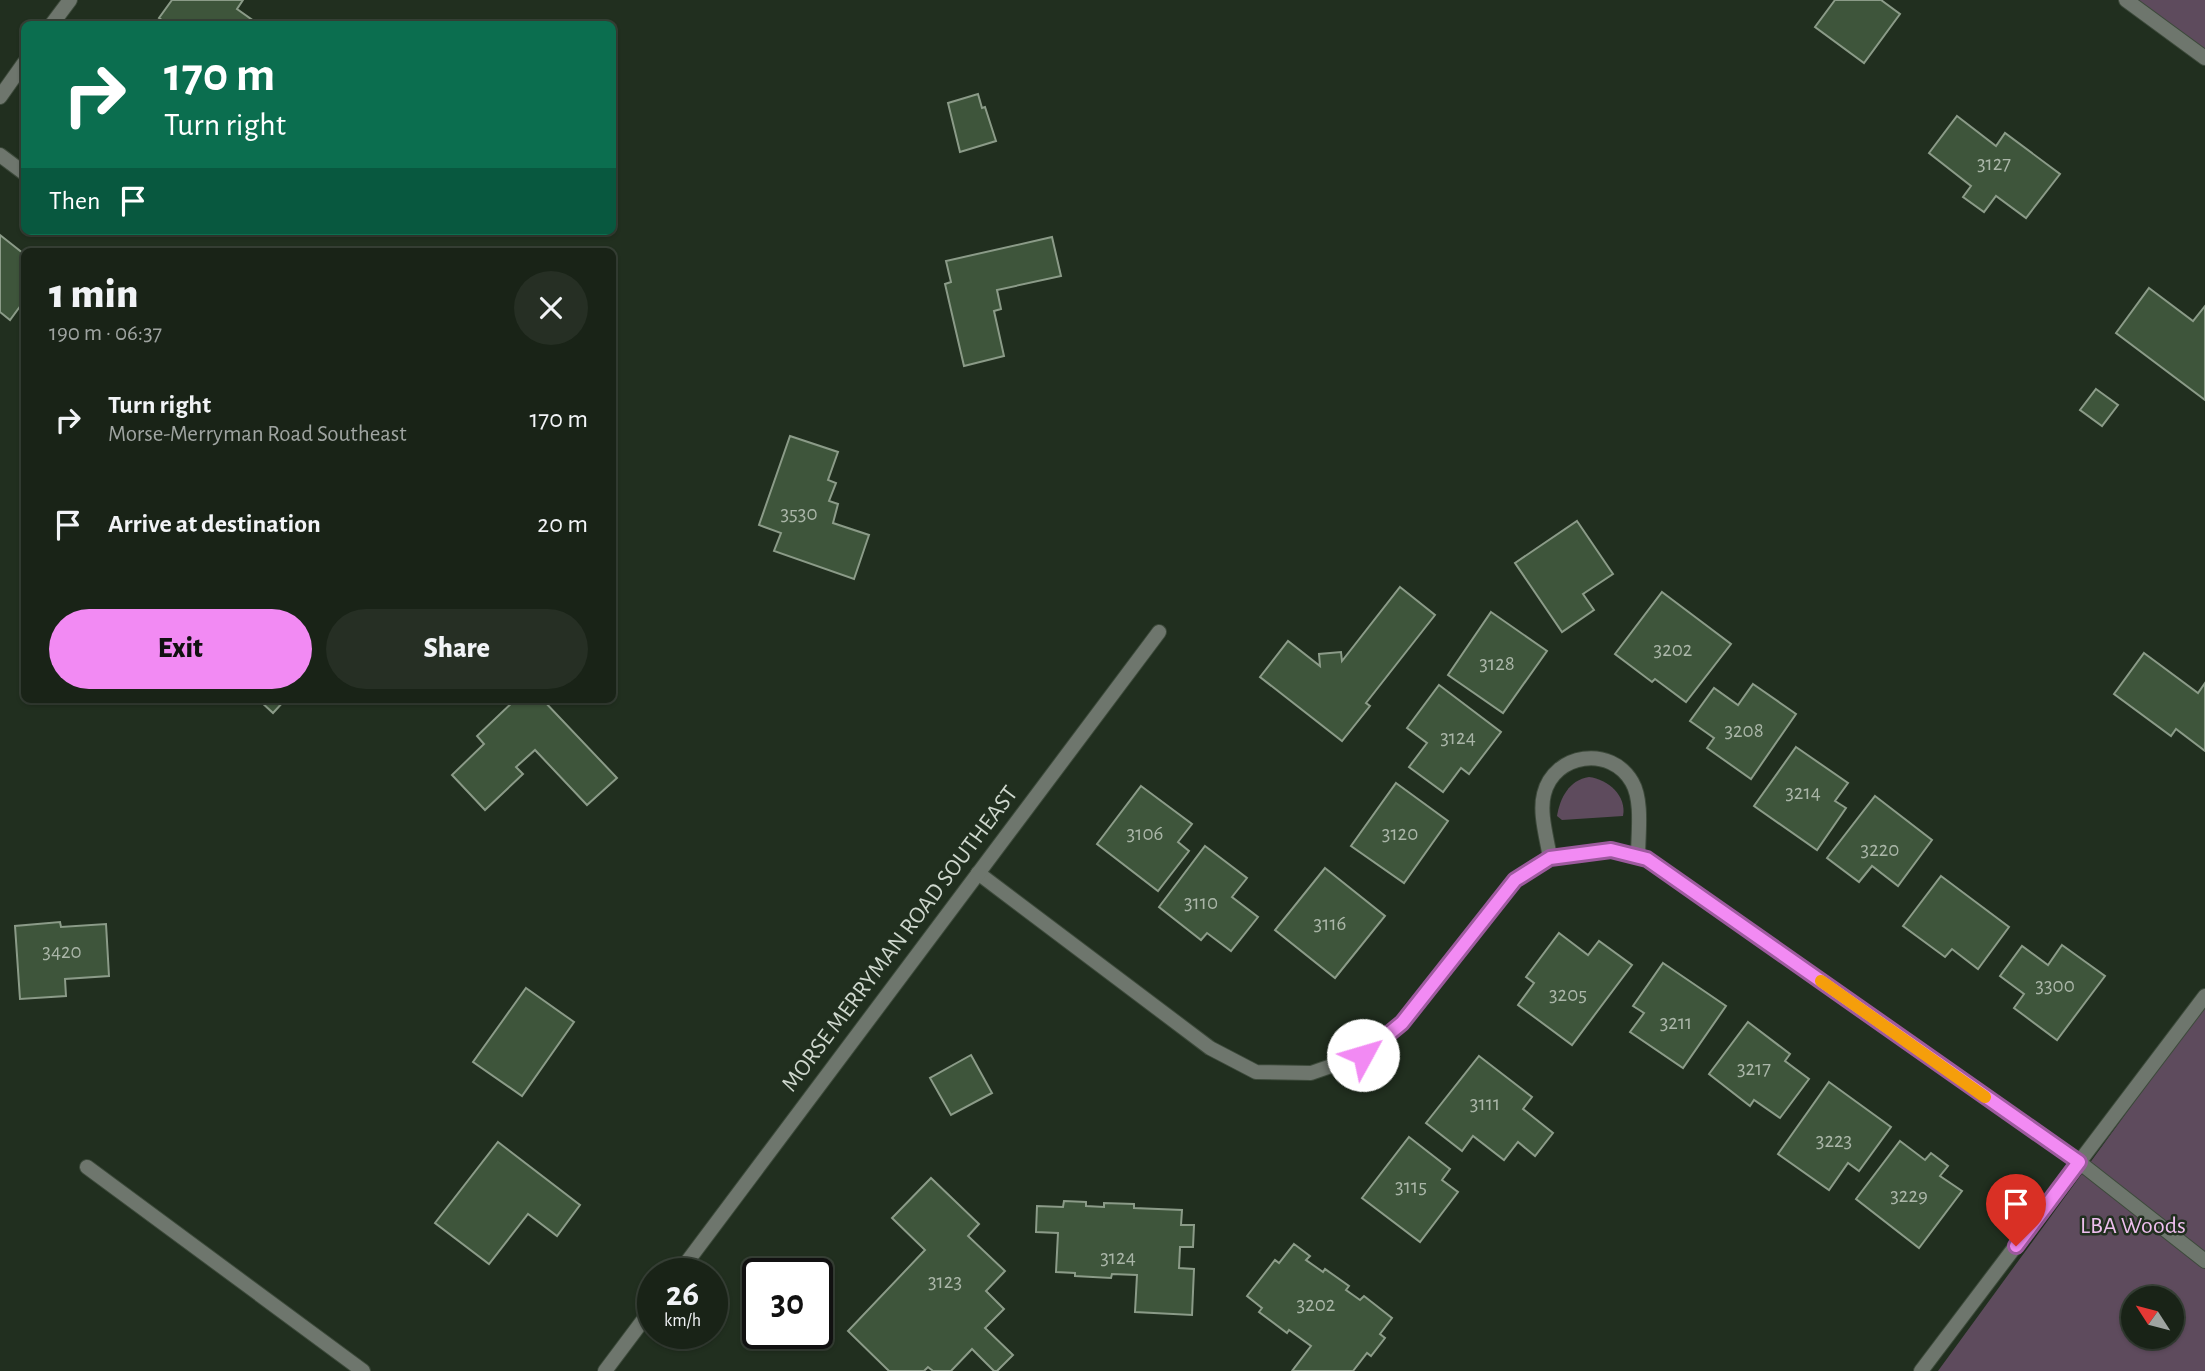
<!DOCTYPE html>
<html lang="en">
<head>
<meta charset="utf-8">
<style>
	:root { --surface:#192317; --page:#262f24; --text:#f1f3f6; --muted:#9fa4a1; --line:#374036; --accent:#f28af3 }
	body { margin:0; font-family:"Alegreya Sans",sans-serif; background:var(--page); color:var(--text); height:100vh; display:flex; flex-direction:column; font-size:26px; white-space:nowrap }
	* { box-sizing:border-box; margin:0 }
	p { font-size:23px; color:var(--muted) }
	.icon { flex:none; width:38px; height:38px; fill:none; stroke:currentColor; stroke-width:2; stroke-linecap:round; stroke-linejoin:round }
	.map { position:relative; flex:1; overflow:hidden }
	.side { position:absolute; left:21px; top:248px; width:595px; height:455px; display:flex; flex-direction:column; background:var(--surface); border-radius:10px; box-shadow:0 2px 5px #0004,0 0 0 2px var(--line) }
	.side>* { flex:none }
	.banner { position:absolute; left:21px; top:21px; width:595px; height:214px; border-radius:10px; box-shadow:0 2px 5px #0004,0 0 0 2px var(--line); background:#0b6e4f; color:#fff; overflow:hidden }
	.needle { width:46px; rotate:306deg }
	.controls { position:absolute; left:2121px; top:1286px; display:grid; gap:14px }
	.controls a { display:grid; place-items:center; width:63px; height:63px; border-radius:50%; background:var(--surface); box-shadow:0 2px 5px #0004,0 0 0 2px var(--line); font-size:35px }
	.speed { position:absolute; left:637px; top:1258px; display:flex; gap:14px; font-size:35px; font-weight:700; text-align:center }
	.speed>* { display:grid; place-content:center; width:91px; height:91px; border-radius:50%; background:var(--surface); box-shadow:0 2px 5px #0004,0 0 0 2px var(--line); line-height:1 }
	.speed small { font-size:18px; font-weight:400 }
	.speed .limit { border:4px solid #111; border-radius:10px; background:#fff; color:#111 }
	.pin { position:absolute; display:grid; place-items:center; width:60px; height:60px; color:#fff; margin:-72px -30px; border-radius:50% 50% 50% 0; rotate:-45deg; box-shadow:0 0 7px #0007 }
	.pin .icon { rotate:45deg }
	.me { position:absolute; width:77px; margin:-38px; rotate:51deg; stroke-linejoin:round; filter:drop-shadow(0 0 5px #0008) }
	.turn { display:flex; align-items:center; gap:24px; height:147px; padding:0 28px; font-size:32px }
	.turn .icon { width:91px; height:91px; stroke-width:2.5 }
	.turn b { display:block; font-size:49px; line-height:60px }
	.then { display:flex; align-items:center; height:66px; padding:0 28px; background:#0003; gap:14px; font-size:26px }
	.round { display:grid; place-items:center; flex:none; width:74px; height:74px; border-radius:37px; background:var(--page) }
	.summary { display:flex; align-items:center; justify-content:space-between; height:119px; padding:0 28px }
	h1 { font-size:42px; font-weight:800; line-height:52px }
	.button { display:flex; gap:14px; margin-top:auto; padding:14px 28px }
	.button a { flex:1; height:80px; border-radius:42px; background:var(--accent); color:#111; font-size:28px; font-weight:800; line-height:80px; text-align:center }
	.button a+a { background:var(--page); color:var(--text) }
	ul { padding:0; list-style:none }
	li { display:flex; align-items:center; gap:21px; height:105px; padding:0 28px }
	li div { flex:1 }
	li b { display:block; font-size:26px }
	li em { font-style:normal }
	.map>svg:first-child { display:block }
	.green { fill:#5e4b5d; fill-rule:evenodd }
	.building { fill:#3e553b; stroke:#8b9b88; stroke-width:2 }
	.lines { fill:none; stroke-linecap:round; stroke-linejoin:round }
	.service-casing { stroke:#3d4a3b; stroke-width:16 }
	.minor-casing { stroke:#3d4a3b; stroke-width:16 }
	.tertiary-casing { stroke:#3d4a3b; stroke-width:16 }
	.service { stroke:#6e766d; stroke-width:14 }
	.minor { stroke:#6e766d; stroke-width:14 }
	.tertiary { stroke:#6e766d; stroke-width:14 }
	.route-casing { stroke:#9d5a9e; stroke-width:18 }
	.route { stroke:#f28af3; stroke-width:12 }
	.slow { stroke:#f59e0b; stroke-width:12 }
	.labels { text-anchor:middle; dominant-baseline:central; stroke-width:5; stroke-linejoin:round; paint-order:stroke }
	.number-label { font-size:21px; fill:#aab6a8 }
	.street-label { font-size:24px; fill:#ced7cd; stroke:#212f1f }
	.park-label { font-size:24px; fill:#eebfee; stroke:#212f1f }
</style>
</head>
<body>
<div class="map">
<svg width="2205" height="1371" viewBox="0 0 2205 1371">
	<rect width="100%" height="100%" fill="#212f1f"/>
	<g class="green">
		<polygon points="2126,0 2205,0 2205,58"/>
		<path d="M 1589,777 C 1608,779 1627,796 1623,816 L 1562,820 L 1557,816 C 1560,798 1569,780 1589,777 Z"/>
		<path d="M 2205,1005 L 2205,1371 L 1938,1371 ZM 2133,1298 L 2172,1298 L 2172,1337 L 2133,1337 Z"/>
	</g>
	<g class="building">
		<polygon points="172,0 243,0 237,9 258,24 168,24 159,18"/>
		<polygon points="1835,0 1881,0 1900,14 1864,63 1815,27"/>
		<polygon points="978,94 982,108 985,107 996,141 960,152 948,103"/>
		<polygon points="1957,116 1996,146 2005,133 2060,174 2026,218 1996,196 1984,212 1963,197 1971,186 1929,153"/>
		<polygon points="0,235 24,254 24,301 10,320 0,312"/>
		<polygon points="1052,237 1061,276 997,290 1001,309 994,311 1004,356 964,366 945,284 951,282 946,261"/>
		<polygon points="2149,288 2193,321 2205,306 2205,400 2116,333"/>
		<polygon points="2096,389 2118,405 2102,426 2080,410"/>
		<polygon points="790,436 838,452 828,480 836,483 829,501 838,504 833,523 869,535 854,579 774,551 781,533 759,525"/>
		<polygon points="1577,521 1613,574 1583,594 1594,610 1562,632 1515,563"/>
		<polygon points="1400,587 1435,615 1366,703 1370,706 1342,741 1260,677 1288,641 1320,666 1319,654 1341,652 1342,661"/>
		<polygon points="1662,592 1731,644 1686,702 1655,679 1652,682 1615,654"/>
		<polygon points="1491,612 1547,651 1503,713 1448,675"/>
		<polygon points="2144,653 2198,693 2205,683 2205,751 2176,729 2171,736 2114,694"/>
		<polygon points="1753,684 1796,714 1751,779 1707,748 1714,738 1690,721 1714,688 1738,705"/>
		<polygon points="1439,685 1501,732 1469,774 1461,768 1443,792 1409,767 1427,743 1407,728"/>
		<polygon points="259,700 285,700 273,713"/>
		<polygon points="515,700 543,700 617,778 587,805 535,750 516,767 523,774 485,810 452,775 484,744 477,736"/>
		<polygon points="1796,747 1848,783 1835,801 1846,808 1817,850 1754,806"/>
		<polygon points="1396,783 1448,821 1404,883 1351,846"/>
		<polygon points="1141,786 1192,824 1178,842 1189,851 1158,891 1097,844"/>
		<polygon points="1875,796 1932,840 1898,886 1872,866 1859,882 1827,858"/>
		<polygon points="1205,846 1247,878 1232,897 1258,917 1231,951 1207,933 1201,940 1159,907"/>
		<polygon points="1325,868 1385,916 1335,978 1275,930"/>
		<polygon points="1941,876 2009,927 1978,969 1952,949 1945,957 1903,926"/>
		<polygon points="60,922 61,927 106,924 109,976 65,979 66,996 20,999 15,926"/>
		<polygon points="1559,933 1588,955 1599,941 1632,965 1572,1045 1518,1005 1534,983 1526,977"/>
		<polygon points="2062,945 2105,976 2057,1040 2014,1008 2024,994 2000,976 2022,946 2048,965"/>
		<polygon points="1663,963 1726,1006 1683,1068 1630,1032 1644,1013 1633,1006"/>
		<polygon points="526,988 574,1022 522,1096 473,1062"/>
		<polygon points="1748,1022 1790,1054 1785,1061 1809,1079 1780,1118 1754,1100 1750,1106 1709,1074"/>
		<polygon points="971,1055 992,1093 951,1115 930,1078"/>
		<polygon points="1479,1056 1532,1097 1523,1109 1553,1133 1535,1156 1518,1142 1504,1160 1473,1136 1462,1151 1426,1123"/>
		<polygon points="1829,1082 1891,1127 1859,1171 1848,1163 1829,1190 1778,1154"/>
		<polygon points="1409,1137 1450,1169 1442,1180 1458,1192 1420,1242 1362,1198"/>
		<polygon points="1900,1141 1925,1160 1931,1153 1948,1166 1940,1176 1962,1191 1919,1248 1856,1199"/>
		<polygon points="498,1142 580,1205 557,1236 528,1214 489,1264 435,1223"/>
		<polygon points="931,1178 979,1224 968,1236 1005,1271 986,1291 1004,1309 985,1328 1013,1355 997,1371 994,1371 972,1349 951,1371 933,1371 928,1367 924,1371 889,1371 848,1331 925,1250 892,1218"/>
		<polygon points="1064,1201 1086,1202 1086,1206 1104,1207 1104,1203 1134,1204 1134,1208 1182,1210 1181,1225 1194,1225 1193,1247 1180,1247 1179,1268 1194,1269 1192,1315 1135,1312 1137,1275 1112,1274 1111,1278 1075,1276 1075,1273 1056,1272 1058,1233 1036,1232 1037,1206 1063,1207"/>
		<polygon points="1294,1244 1310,1256 1306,1260 1323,1272 1325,1269 1349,1286 1346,1290 1360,1300 1364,1296 1392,1318 1380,1334 1385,1338 1371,1356 1367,1353 1353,1371 1292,1371 1311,1346 1289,1330 1287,1333 1259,1312 1262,1308 1247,1296 1275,1260 1279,1263"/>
	</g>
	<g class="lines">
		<g class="service-casing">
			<polyline id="service" points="2079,1162 2205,1261"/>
		</g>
		<g class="minor-casing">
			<g id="minor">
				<polyline points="52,24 70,0"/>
				<polyline points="0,97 24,63"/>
				<polyline points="0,155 24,173"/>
				<path d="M 1550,858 C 1547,838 1539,813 1544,794 C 1554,753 1611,745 1632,782 C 1643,801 1638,834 1638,857"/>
				<polyline points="978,873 1210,1048 1256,1072 1311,1073 1363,1055 1402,1023 1515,880 1550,858 1611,850 1647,859 2079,1162"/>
				<polyline points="87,1167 363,1371"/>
				<polyline points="678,1274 1159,632"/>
				<polyline points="605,1371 653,1307"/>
			</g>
		</g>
		<g class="tertiary-casing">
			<g id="tertiary">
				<polyline points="2126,0 2205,58"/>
				<polyline points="1921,1371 2205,996"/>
			</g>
		</g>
		<use href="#service" class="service"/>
		<use href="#minor" class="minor"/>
		<use href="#tertiary" class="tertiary"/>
	</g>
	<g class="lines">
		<g class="route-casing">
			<polyline id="route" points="1363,1055 1402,1023 1515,880 1550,858 1611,850 1647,859 2079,1162 2016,1246"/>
		</g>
		<use href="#route" class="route"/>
		<polyline class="slow" points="1821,981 1985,1097"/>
	</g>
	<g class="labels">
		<g class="number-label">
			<text x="1994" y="163">3127</text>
			<text x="799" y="513">3530</text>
			<text x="1673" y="649">3202</text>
			<text x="1497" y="663">3128</text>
			<text x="1744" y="730">3208</text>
			<text x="1458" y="737">3124</text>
			<text x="1803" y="792">3214</text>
			<text x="1145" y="833">3106</text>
			<text x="1400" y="833">3120</text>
			<text x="1880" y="849">3220</text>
			<text x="1201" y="902">3110</text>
			<text x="1330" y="923">3116</text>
			<text x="62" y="951">3420</text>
			<text x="2055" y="985">3300</text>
			<text x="1568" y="994">3205</text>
			<text x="1676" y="1022">3211</text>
			<text x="1754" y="1068">3217</text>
			<text x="1485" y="1103">3111</text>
			<text x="1834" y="1140">3223</text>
			<text x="1411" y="1186">3115</text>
			<text x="1909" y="1195">3229</text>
			<text x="1118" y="1257">3124</text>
			<text x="945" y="1281">3123</text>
			<text x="1316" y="1304">3202</text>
		</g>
		<g class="street-label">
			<text transform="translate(900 939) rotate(-53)">MORSE MERRYMAN ROAD SOUTHEAST</text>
		</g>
		<g class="park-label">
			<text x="2133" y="1226">LBA Woods</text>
		</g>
	</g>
</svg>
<div class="controls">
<a><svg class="needle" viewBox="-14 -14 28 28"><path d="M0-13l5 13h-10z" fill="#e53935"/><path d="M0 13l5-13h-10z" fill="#9fa4a1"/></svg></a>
</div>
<div class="speed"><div>26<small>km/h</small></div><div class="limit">30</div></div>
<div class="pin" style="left:2016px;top:1246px;background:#d93025"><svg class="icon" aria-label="arrive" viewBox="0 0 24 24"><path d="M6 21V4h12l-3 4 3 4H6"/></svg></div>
<svg class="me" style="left:1363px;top:1055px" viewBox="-20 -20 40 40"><circle r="19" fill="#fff"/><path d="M0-13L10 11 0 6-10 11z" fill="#f28af3"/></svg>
<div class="banner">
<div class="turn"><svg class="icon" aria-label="right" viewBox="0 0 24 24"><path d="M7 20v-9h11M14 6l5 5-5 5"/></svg><div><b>170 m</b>Turn right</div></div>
<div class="then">Then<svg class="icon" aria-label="arrive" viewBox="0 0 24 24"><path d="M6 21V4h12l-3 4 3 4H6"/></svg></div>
</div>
<section class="side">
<div class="summary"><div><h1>1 min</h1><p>190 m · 06:37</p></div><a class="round"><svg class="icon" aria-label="close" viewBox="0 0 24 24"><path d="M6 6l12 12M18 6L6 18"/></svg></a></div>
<ul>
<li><svg class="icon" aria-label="right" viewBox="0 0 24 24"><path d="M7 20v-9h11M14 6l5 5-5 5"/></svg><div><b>Turn right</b><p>Morse-Merryman Road Southeast</p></div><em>170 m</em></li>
<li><svg class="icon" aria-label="arrive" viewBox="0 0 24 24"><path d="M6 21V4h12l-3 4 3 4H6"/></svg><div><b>Arrive at destination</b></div><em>20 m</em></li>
</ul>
<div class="button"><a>Exit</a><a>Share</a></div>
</section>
</div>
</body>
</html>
